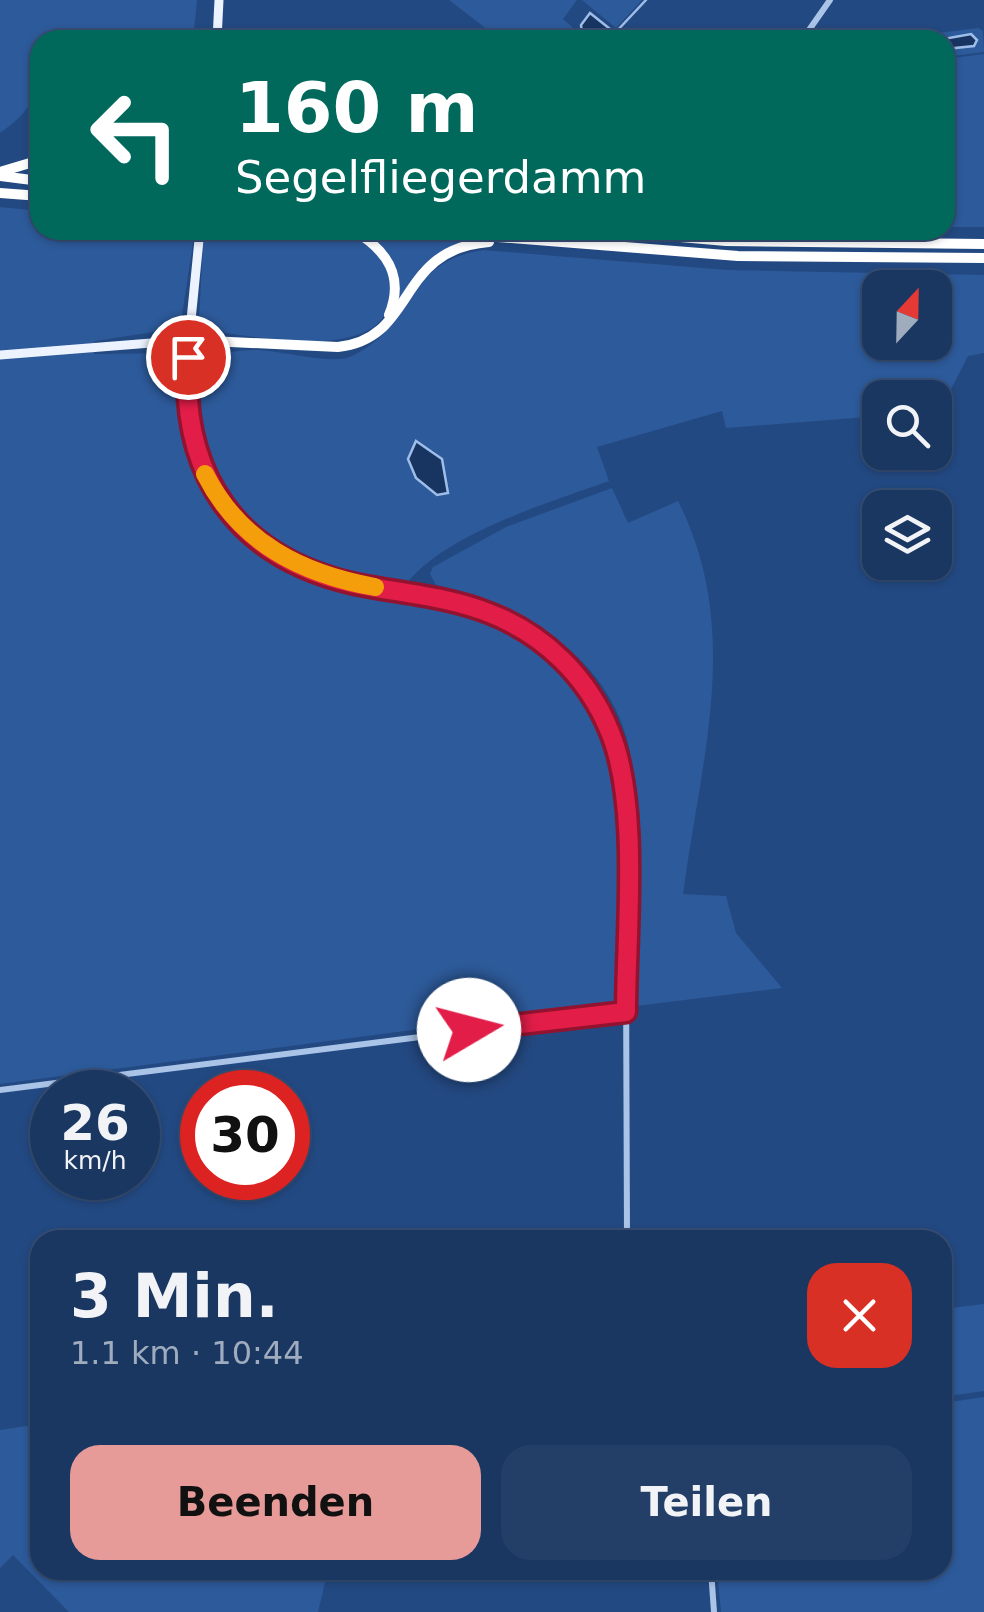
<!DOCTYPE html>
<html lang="de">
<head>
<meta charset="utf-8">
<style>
	:root { --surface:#1a3762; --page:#233f68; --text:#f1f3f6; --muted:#9facbe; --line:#385177; --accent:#e69b98 }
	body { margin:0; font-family:"DejaVu Sans",sans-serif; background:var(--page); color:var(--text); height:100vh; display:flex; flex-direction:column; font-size:38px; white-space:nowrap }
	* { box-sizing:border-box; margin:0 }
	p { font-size:32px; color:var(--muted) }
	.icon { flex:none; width:55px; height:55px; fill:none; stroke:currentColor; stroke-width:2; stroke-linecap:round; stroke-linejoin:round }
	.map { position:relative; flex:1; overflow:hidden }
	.details { position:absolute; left:30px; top:1230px; width:922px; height:350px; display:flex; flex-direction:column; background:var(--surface); border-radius:30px; box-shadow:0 2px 8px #0004,0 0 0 2px var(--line) }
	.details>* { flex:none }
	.guide { position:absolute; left:30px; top:30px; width:925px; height:210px; border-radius:30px; box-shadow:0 2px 8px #0004,0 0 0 2px var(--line); background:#00695c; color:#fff; overflow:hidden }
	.needle { width:65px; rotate:22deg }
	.tools { position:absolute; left:862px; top:270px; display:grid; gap:20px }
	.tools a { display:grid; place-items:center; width:90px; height:90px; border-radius:20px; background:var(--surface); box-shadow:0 2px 8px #0004,0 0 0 2px var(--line); font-size:50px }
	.speed { position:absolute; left:30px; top:1070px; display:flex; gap:20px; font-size:50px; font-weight:700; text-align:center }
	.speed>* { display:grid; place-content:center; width:130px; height:130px; border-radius:50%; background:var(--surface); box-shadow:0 2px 8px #0004,0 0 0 2px var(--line); line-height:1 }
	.speed small { font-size:25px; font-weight:400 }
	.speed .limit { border:15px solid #d22; background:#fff; color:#111 }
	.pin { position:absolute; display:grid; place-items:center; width:85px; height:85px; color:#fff; margin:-42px; border:5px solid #fff; border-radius:50%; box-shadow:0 2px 10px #0007 }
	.me { position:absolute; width:110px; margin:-55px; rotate:82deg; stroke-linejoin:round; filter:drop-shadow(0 0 8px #0008) }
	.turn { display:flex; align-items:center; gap:35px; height:210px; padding:0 40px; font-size:45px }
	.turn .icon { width:130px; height:130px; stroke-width:2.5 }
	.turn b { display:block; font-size:70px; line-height:85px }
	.round { display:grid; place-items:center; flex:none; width:105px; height:105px; border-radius:30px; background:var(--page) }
	.headline { display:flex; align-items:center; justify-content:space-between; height:170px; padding:0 40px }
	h1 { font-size:60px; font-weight:600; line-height:75px }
	.primary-button { display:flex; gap:20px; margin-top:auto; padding:20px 40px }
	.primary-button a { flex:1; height:115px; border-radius:30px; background:var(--accent); color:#111; font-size:40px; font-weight:600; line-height:115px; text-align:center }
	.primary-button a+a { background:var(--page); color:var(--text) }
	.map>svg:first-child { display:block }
	.green { fill:#2d5a9a; fill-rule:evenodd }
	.water { fill:#183562; stroke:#9ebee9; stroke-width:2.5 }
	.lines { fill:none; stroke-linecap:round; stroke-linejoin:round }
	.stream { stroke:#9ebee9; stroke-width:2.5 }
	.minor { stroke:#aac4e8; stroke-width:6 }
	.major { stroke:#ecf2fe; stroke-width:9 }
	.highway { stroke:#fff; stroke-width:10 }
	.route-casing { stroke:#92132f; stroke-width:25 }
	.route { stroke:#e11d48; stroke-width:18 }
	.slow { stroke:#f59e0b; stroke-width:18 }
</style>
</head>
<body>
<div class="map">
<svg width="984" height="1612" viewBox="0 0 984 1612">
	<rect width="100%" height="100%" fill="#234982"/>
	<g class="green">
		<path d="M 0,0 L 197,0 L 194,30 L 184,37 L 136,32 L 106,40 L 40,40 C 40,85 41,105 0,133 Z"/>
		<polygon points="449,0 577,0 563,19 587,40 493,40 485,33 488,30"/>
		<polygon points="582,0 642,0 616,28"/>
		<polygon points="978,28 983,31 984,52 945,57 945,40 932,40 930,34"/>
		<polygon points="984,54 984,227 945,227 945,59"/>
		<path d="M 0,207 L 40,211 L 40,230 L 195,230 L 180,328 L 95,341 L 94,354 L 170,353 L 178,362 C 177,408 187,461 214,500 C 303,632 462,561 559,667 C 568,677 578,686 584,696 C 633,789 618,901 618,1003 L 0,1084 Z"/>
		<path d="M 204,230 C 246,230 320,221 358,239 C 377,247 389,267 391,287 C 396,368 252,336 206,330 L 199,318 Z"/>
		<polygon points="366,234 459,242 459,244 420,268 396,307 387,252"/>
		<path d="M 483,250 L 727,270 L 984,275 L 984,353 L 968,356 L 940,411 L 935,411 L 935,398 L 880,398 L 880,416 L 726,428 L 722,411 L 597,447 L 609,481 C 548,503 447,533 407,583 C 321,570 221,532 204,435 C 200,410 201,383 200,358 C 217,355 235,350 253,350 C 278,349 331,366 352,356 C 416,326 403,262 483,250 ZM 880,288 L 935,288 L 935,342 L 880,342 ZM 433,450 L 442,459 L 442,473 L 449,487 L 416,478 L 408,459 Z"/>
		<path d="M 612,488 L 628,523 L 678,501 C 743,630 701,758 683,894 L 726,896 L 736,933 L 782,988 L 636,1006 L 631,999 C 631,945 632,892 632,839 C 633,807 636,771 627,740 C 604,652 517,605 436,585 L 430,574 L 433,567 L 506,527 Z"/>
		<polygon points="984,1304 984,1391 949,1396 950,1402 984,1397 984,1612 721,1612 717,1570 942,1570 943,1309"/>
		<polygon points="40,1424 40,1570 328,1570 318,1612 69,1612 13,1555 0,1568 0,1430"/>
	</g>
	<g class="water">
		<polygon points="590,13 615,33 616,38 592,40 582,33 581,25"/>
		<polygon points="971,34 977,40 974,46 945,49 945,40 938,40"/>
		<polygon points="416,441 442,459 448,493 437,495 416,478 408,459"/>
	</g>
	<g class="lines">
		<polyline class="stream" points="615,33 646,0"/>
		<g class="minor">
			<polyline points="802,40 830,0"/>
			<path d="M 189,340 C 180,454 218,547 337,579 C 439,607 538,600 598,707 C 641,783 626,883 626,967 C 626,1058 627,1149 627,1240"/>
			<polyline points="0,1090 626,1011"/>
			<polyline points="711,1570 714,1612"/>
		</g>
		<g class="major">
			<polyline points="217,40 219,0"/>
			<polyline points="0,355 189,340 200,230"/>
		</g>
		<g class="highway">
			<polyline points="0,172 40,160"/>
			<polyline points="0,176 40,181"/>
			<polyline points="0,193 40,196"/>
			<path d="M 353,230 C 387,250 405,276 389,315"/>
			<polyline points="411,230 738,256 984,258"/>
			<polyline points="600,230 726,241 984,244"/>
			<path d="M 189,340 L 338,347 C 417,339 395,249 489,242"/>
		</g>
	</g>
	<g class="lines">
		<g class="route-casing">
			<path id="route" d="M 188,357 C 180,475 237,558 355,584 C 399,593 446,596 489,613 C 544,634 588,677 610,732 C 640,804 626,932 626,1012 L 469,1030"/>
		</g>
		<use href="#route" class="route"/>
		<path class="slow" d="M 205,474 C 240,543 302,574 375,587"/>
	</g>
</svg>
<div class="tools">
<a><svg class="needle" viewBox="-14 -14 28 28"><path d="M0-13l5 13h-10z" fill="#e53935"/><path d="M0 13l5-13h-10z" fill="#9facbe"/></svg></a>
<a><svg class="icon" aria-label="search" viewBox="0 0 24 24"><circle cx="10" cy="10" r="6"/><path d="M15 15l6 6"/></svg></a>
<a><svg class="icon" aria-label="layers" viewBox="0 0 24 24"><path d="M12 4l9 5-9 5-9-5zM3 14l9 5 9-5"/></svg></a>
</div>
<div class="speed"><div>26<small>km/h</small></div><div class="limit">30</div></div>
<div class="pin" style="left:188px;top:357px;background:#d93025"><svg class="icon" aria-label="arrive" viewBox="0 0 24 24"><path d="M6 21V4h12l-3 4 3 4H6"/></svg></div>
<svg class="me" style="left:469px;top:1030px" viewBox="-20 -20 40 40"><circle r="19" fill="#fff"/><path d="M0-13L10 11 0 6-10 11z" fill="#e11d48"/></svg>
<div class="guide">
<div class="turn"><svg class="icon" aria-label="left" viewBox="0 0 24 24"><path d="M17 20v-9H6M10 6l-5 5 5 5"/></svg><div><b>160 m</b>Segelfliegerdamm</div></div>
</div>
<section class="details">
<div class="headline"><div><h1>3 Min.</h1><p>1.1 km · 10:44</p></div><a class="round" style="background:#d93025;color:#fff"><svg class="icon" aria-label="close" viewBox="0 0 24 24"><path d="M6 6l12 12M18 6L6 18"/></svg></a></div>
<div class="primary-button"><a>Beenden</a><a>Teilen</a></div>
</section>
</div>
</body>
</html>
